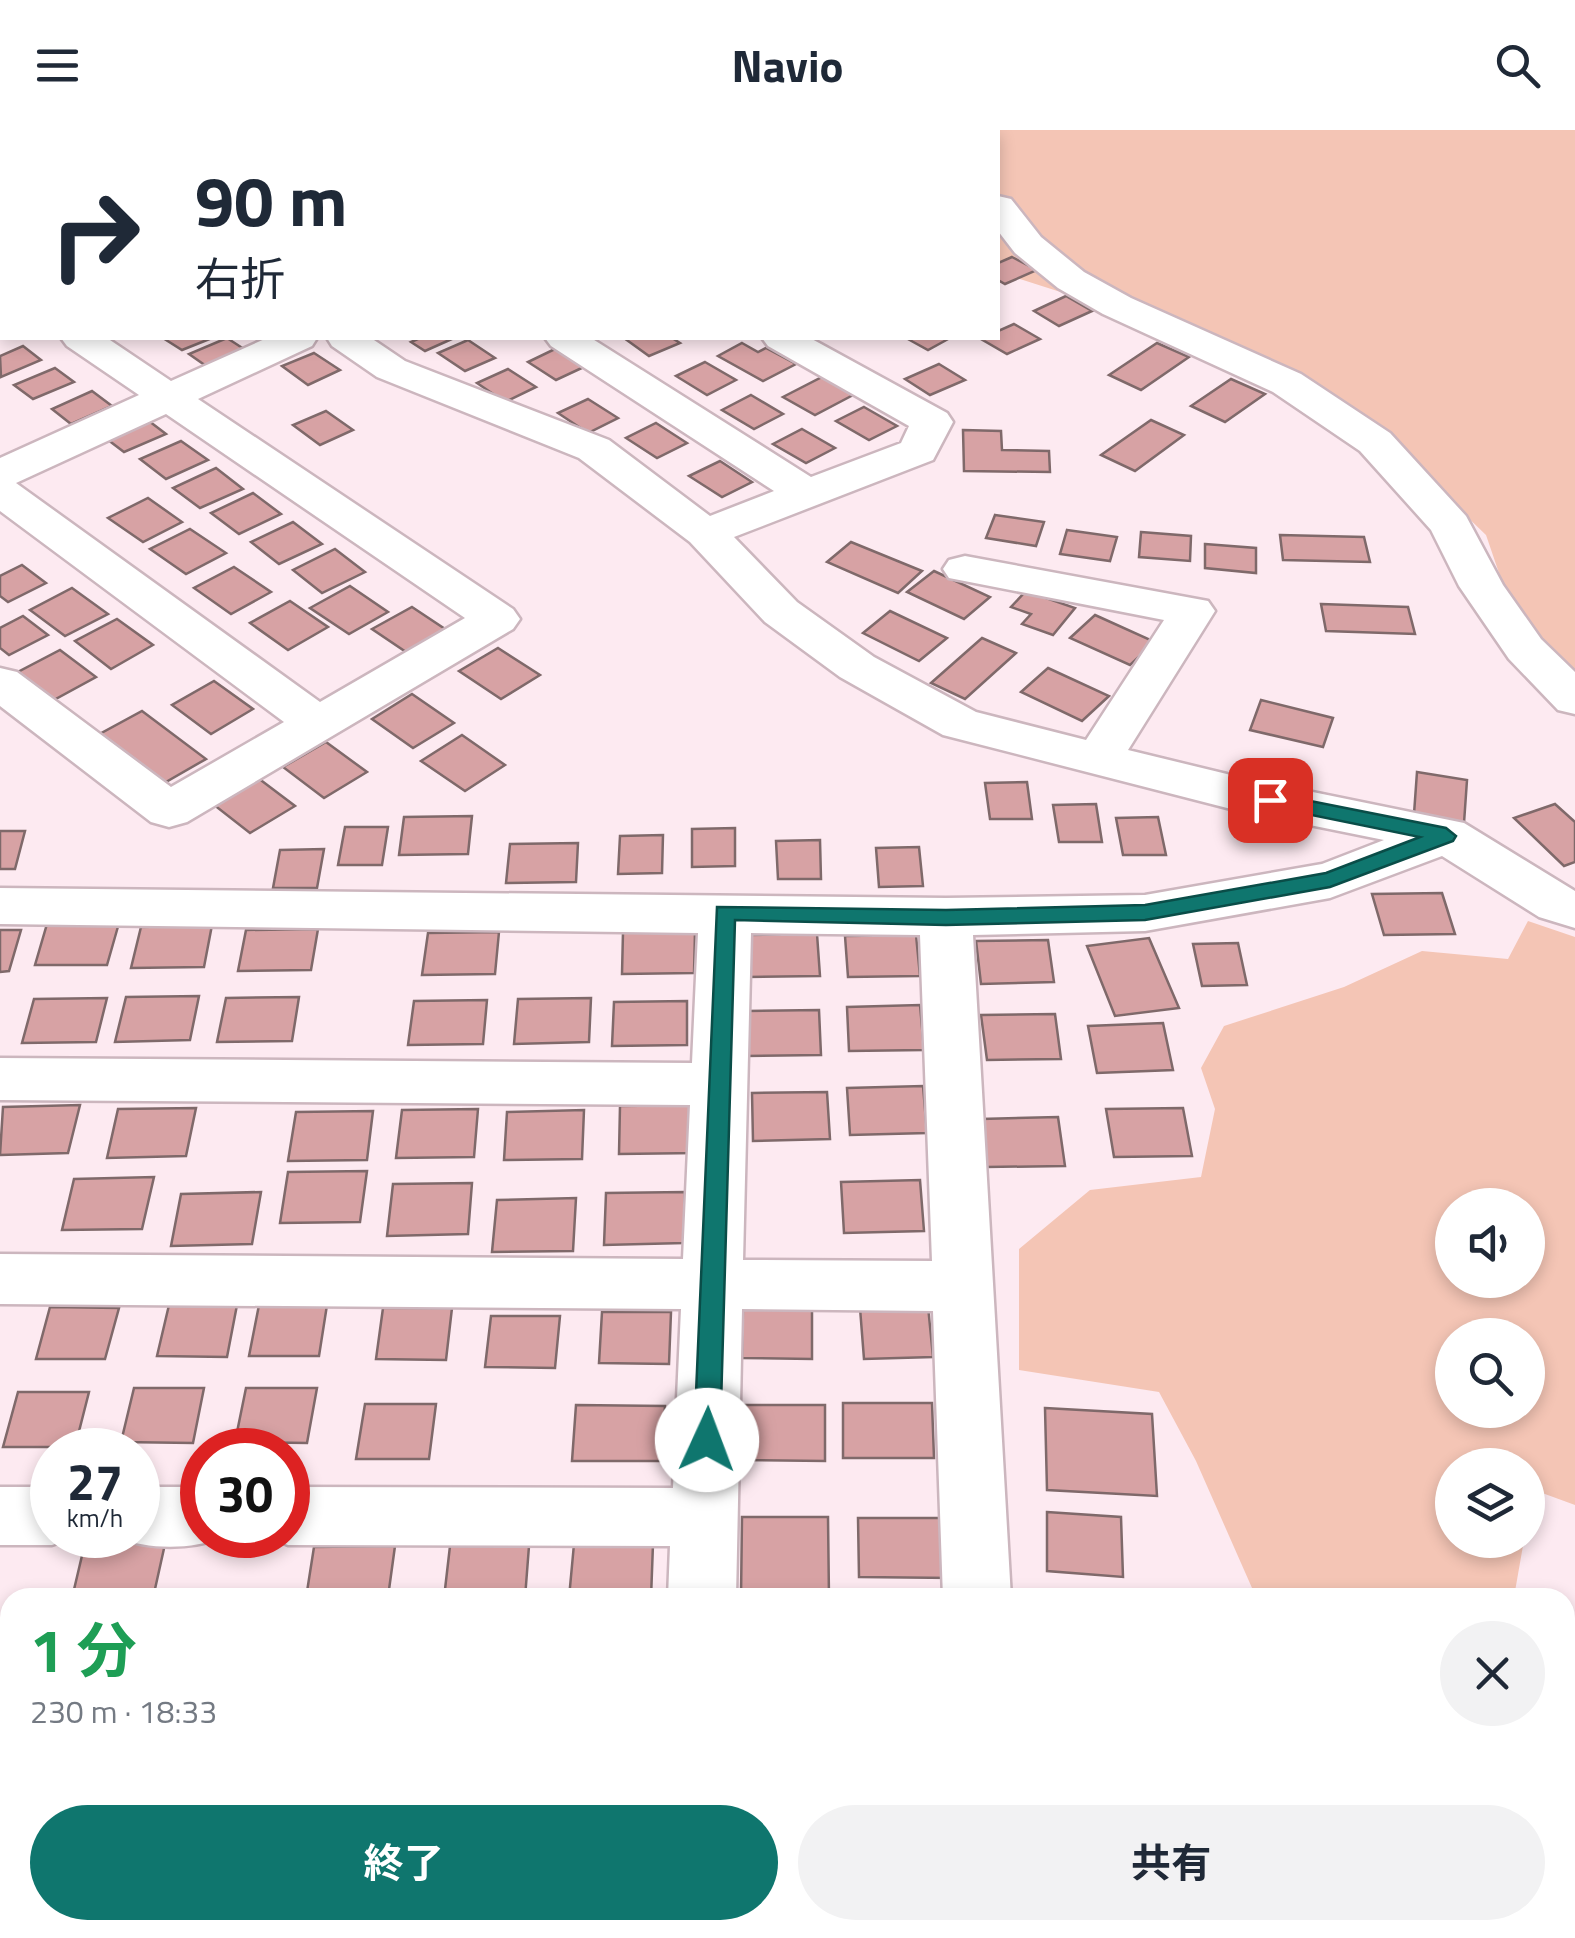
<!DOCTYPE html>
<html lang="ja">
<head>
<meta charset="utf-8">
<style>
	:root { --surface:#fff; --page:#f2f2f3; --text:#1f2937; --muted:#747a83; --accent:#0f766e }
	body { margin:0; font-family:"Titillium Web","Noto Sans JP",sans-serif; background:var(--page); color:var(--text); height:100vh; display:flex; flex-direction:column; font-size:38px; white-space:nowrap }
	* { box-sizing:border-box; margin:0 }
	p { font-size:32px; color:var(--muted) }
	.icon { flex:none; width:55px; height:55px; fill:none; stroke:currentColor; stroke-width:2; stroke-linecap:round; stroke-linejoin:round }
	.map { position:relative; flex:1; overflow:hidden }
	.drawer { position:absolute; left:0px; top:1458px; width:1575px; height:352px; display:flex; flex-direction:column; background:var(--surface); border-radius:30px 30px 0 0; box-shadow:0 5px 15px #0003 }
	.drawer>* { flex:none }
	.top-card { position:absolute; left:0px; top:0px; width:1000px; height:210px; box-shadow:0 5px 15px #0003; background:#fff; color:var(--text); overflow:hidden }
	.buttons { position:absolute; left:1435px; top:1058px; display:grid; gap:20px }
	.buttons a { display:grid; place-items:center; width:110px; height:110px; border-radius:50%; background:var(--surface); box-shadow:0 5px 15px #0003; font-size:50px }
	.speed { position:absolute; left:30px; top:1298px; display:flex; gap:20px; font-size:50px; font-weight:700; text-align:center }
	.speed>* { display:grid; place-content:center; width:130px; height:130px; border-radius:50%; background:var(--surface); box-shadow:0 5px 15px #0003; line-height:1 }
	.speed small { font-size:25px; font-weight:400 }
	.speed .limit { border:15px solid #d22; background:#fff; color:#111 }
	.pin { position:absolute; display:grid; place-items:center; width:85px; height:85px; color:#fff; margin:-42px; border-radius:20px; box-shadow:0 5px 15px #0006 }
	.me { position:absolute; width:110px; margin:-55px; rotate:2deg; stroke-linejoin:round; filter:drop-shadow(0 0 8px #0008) }
	.turn { display:flex; align-items:center; gap:35px; height:210px; padding:0 30px; font-size:45px }
	.turn .icon { width:130px; height:130px; stroke-width:2.5 }
	.turn b { display:block; font-size:70px; line-height:85px }
	.round { display:grid; place-items:center; flex:none; width:105px; height:105px; border-radius:52px; background:var(--page) }
	.head { display:flex; align-items:center; justify-content:space-between; height:170px; padding:0 30px }
	h1 { font-size:60px; font-weight:700; line-height:75px; color:#1e9e55 }
	.primary-button { display:flex; gap:20px; margin-top:auto; padding:20px 30px }
	.primary-button a { flex:1; height:115px; border-radius:60px; background:var(--accent); color:#fff; font-size:40px; font-weight:700; line-height:115px; text-align:center }
	.primary-button a+a { background:var(--page); color:var(--text) }
	header { display:flex; justify-content:space-between; align-items:center; height:130px; padding:0 30px; background:var(--surface); font-size:45px; font-weight:700 }
	.map>svg:first-child { display:block }
	.green { fill:#f4c5b5; fill-rule:evenodd }
	.building { fill:#d7a2a4; stroke:#7f696a; stroke-width:2.5 }
	.lines { fill:none; stroke-linecap:round; stroke-linejoin:round }
	.minor-casing { stroke:#ccb6be; stroke-width:5 }
	.path { stroke:#b0a1a7; stroke-width:5; stroke-dasharray:5 4; stroke-linecap:butt }
	.minor { fill:#fff; fill-rule:evenodd }
	.route { fill:#0f766e; stroke:#0a4d48; stroke-width:2.5 }
</style>
</head>
<body>
<header><svg class="icon" aria-label="menu" viewBox="0 0 24 24"><path d="M4 6h16M4 12h16M4 18h16"/></svg>Navio<svg class="icon" aria-label="search" viewBox="0 0 24 24"><circle cx="10" cy="10" r="6"/><path d="M15 15l6 6"/></svg></header>
<div class="map">
<svg width="1575" height="1808" viewBox="0 0 1575 1808">
	<rect width="100%" height="100%" fill="#fdeaf1"/>
	<g class="green">
		<polygon points="545,0 1575,0 1575,560 1525,519 1486,405 1396,318 1120,181 998,142 998,2"/>
		<path d="M 1528,791 L 1575,807 L 1575,1375 L 1534,1360 L 1528,1392 L 1528,1335 L 1452,1335 L 1452,1410 L 1524,1410 L 1514,1467 L 1256,1467 L 1196,1331 L 1159,1262 L 1019,1240 L 1019,1119 L 1090,1060 L 1201,1047 L 1215,979 L 1201,938 L 1224,896 L 1344,857 L 1422,821 L 1508,829 ZM 1452,1075 L 1528,1075 L 1528,1150 L 1452,1150 ZM 1452,1205 L 1528,1205 L 1528,1280 L 1452,1280 Z"/>
	</g>
	<g class="building">
		<polygon points="1012,127 1037,140 1005,154 998,150 998,133"/>
		<polygon points="1066,166 1092,181 1059,196 1034,181"/>
		<polygon points="1014,194 1040,209 1007,224 981,209 998,208 998,201"/>
		<polygon points="163,208 212,208 182,220"/>
		<polygon points="227,208 247,221 209,238 189,224"/>
		<polygon points="420,208 454,208 425,221 411,212"/>
		<polygon points="624,208 672,208 680,213 649,226"/>
		<polygon points="906,208 950,208 928,220"/>
		<polygon points="468,210 495,228 465,241 438,223"/>
		<polygon points="742,213 758,222 766,218 796,234 763,251 718,226"/>
		<polygon points="1157,213 1189,227 1141,260 1109,245"/>
		<polygon points="23,216 41,230 1,247 0,226"/>
		<polygon points="557,218 586,236 556,250 528,232"/>
		<polygon points="314,223 340,240 308,255 282,236"/>
		<polygon points="705,232 736,250 707,265 676,246"/>
		<polygon points="939,234 965,250 930,265 905,249"/>
		<polygon points="55,238 74,252 33,269 14,255"/>
		<polygon points="508,239 536,257 505,272 477,253"/>
		<polygon points="824,246 855,264 815,285 783,267"/>
		<polygon points="1231,249 1265,264 1225,292 1191,276"/>
		<polygon points="92,261 112,276 71,294 52,279"/>
		<polygon points="751,265 783,284 754,299 722,280"/>
		<polygon points="588,269 618,288 588,303 558,283"/>
		<polygon points="864,277 897,296 869,310 836,291"/>
		<polygon points="326,281 353,300 320,315 293,295"/>
		<polygon points="141,285 166,304 124,322 99,303"/>
		<polygon points="1151,290 1184,305 1135,341 1101,325"/>
		<polygon points="656,293 687,313 657,328 626,308"/>
		<polygon points="802,299 835,318 806,333 773,314"/>
		<polygon points="963,300 1001,301 1002,320 1049,321 1050,342 964,341"/>
		<polygon points="181,311 208,330 166,349 140,329"/>
		<polygon points="720,331 752,352 722,367 689,346"/>
		<polygon points="216,338 243,359 200,378 173,358"/>
		<polygon points="253,363 281,384 239,404 211,383"/>
		<polygon points="148,368 182,392 143,412 108,388"/>
		<polygon points="995,385 1044,392 1036,416 986,408"/>
		<polygon points="293,392 322,414 279,434 251,412"/>
		<polygon points="190,399 226,423 186,444 150,419"/>
		<polygon points="1067,400 1117,407 1110,431 1060,424"/>
		<polygon points="1141,402 1191,406 1190,431 1139,427"/>
		<polygon points="1280,405 1364,407 1370,432 1283,430"/>
		<polygon points="851,412 922,441 898,463 827,432"/>
		<polygon points="1205,414 1256,418 1256,443 1205,438"/>
		<polygon points="335,419 365,442 322,463 293,440"/>
		<polygon points="22,435 46,453 8,472 0,466 0,446"/>
		<polygon points="234,437 271,462 231,484 194,458"/>
		<polygon points="934,441 990,467 964,489 907,462"/>
		<polygon points="350,456 388,482 349,504 310,478"/>
		<polygon points="72,458 108,484 65,506 30,480"/>
		<polygon points="1026,461 1075,478 1053,505 1022,494 1031,484 1011,477"/>
		<polygon points="290,471 328,497 288,520 250,493"/>
		<polygon points="1321,474 1408,477 1415,504 1326,501"/>
		<polygon points="412,477 451,503 412,526 372,499"/>
		<polygon points="890,481 947,508 919,531 863,503"/>
		<polygon points="1095,485 1155,512 1130,535 1070,508"/>
		<polygon points="23,486 48,505 9,525 0,518 0,498"/>
		<polygon points="117,489 153,515 111,539 75,511"/>
		<polygon points="982,508 1016,523 965,569 931,553"/>
		<polygon points="498,518 540,545 501,569 459,541"/>
		<polygon points="60,520 96,547 52,571 16,543"/>
		<polygon points="1048,538 1109,566 1082,591 1021,562"/>
		<polygon points="214,551 253,579 211,604 172,575"/>
		<polygon points="412,564 454,593 413,618 372,589"/>
		<polygon points="1261,570 1333,588 1323,617 1250,600"/>
		<polygon points="142,581 206,629 159,656 96,606"/>
		<polygon points="462,605 505,635 465,661 421,631"/>
		<polygon points="326,612 367,642 324,668 283,637"/>
		<polygon points="1417,642 1467,650 1464,693 1414,684"/>
		<polygon points="254,645 295,676 250,703 209,671"/>
		<polygon points="1027,652 1032,689 990,689 985,653"/>
		<polygon points="1096,674 1102,712 1059,712 1053,675"/>
		<polygon points="1555,674 1575,692 1575,732 1564,736 1514,688"/>
		<polygon points="472,686 468,724 399,725 404,687"/>
		<polygon points="1158,687 1166,725 1123,725 1116,688"/>
		<polygon points="345,697 388,697 382,735 338,735"/>
		<polygon points="735,698 735,736 692,737 692,699"/>
		<polygon points="0,701 25,701 15,739 0,739"/>
		<polygon points="663,705 662,743 618,744 620,706"/>
		<polygon points="820,710 821,749 778,749 776,711"/>
		<polygon points="578,713 576,752 506,753 510,714"/>
		<polygon points="919,717 923,756 879,757 876,718"/>
		<polygon points="324,719 317,758 273,758 280,720"/>
		<polygon points="1442,763 1455,804 1384,805 1372,764"/>
		<polygon points="119,793 107,835 35,835 47,794"/>
		<polygon points="212,795 204,837 131,838 141,797"/>
		<polygon points="318,799 311,840 238,841 246,800"/>
		<polygon points="0,800 21,800 9,841 0,842"/>
		<polygon points="499,802 495,844 422,845 428,803"/>
		<polygon points="623,802 695,802 694,843 622,844"/>
		<polygon points="817,804 820,846 748,847 746,805"/>
		<polygon points="916,805 920,846 848,847 845,806"/>
		<polygon points="1149,808 1179,878 1115,886 1087,816"/>
		<polygon points="1048,810 1054,852 981,854 976,811"/>
		<polygon points="1238,813 1247,855 1202,856 1193,814"/>
		<polygon points="199,866 190,910 115,912 126,867"/>
		<polygon points="299,867 292,911 217,912 226,868"/>
		<polygon points="107,868 96,912 22,913 34,869"/>
		<polygon points="591,868 589,912 514,914 518,869"/>
		<polygon points="487,870 483,914 408,915 414,871"/>
		<polygon points="687,871 687,915 612,916 614,872"/>
		<polygon points="920,875 924,920 849,921 847,877"/>
		<polygon points="819,880 821,925 746,926 746,881"/>
		<polygon points="1055,884 1061,929 987,930 981,885"/>
		<polygon points="1163,893 1173,940 1097,943 1088,896"/>
		<polygon points="923,956 927,1003 850,1005 847,958"/>
		<polygon points="827,962 830,1009 753,1011 752,963"/>
		<polygon points="80,975 68,1023 0,1025 3,977"/>
		<polygon points="697,975 697,1023 619,1024 620,976"/>
		<polygon points="196,978 186,1026 107,1028 118,979"/>
		<polygon points="1183,978 1192,1026 1114,1027 1106,979"/>
		<polygon points="478,979 474,1027 396,1028 402,980"/>
		<polygon points="584,980 582,1029 504,1030 507,982"/>
		<polygon points="373,981 367,1030 288,1031 296,982"/>
		<polygon points="1058,987 1065,1036 987,1037 981,989"/>
		<polygon points="367,1041 360,1092 280,1093 288,1042"/>
		<polygon points="154,1047 142,1099 62,1100 74,1049"/>
		<polygon points="920,1050 924,1101 844,1103 841,1052"/>
		<polygon points="472,1053 468,1104 387,1106 393,1054"/>
		<polygon points="261,1062 252,1114 171,1116 181,1064"/>
		<polygon points="685,1062 684,1113 604,1115 606,1063"/>
		<polygon points="576,1068 573,1121 492,1122 497,1070"/>
		<polygon points="169,1175 237,1175 227,1227 157,1226"/>
		<polygon points="259,1175 327,1175 319,1226 249,1226"/>
		<polygon points="928,1176 933,1227 864,1229 860,1178"/>
		<polygon points="50,1177 119,1178 105,1229 36,1229"/>
		<polygon points="743,1177 812,1177 812,1229 742,1228"/>
		<polygon points="383,1178 452,1178 446,1230 376,1229"/>
		<polygon points="602,1182 671,1182 669,1234 599,1233"/>
		<polygon points="491,1186 560,1186 555,1238 485,1237"/>
		<polygon points="134,1258 204,1258 193,1313 121,1312"/>
		<polygon points="246,1258 317,1258 307,1313 235,1312"/>
		<polygon points="18,1262 89,1262 75,1317 3,1317"/>
		<polygon points="843,1273 932,1273 934,1328 843,1328"/>
		<polygon points="365,1274 436,1274 429,1329 356,1329"/>
		<polygon points="576,1275 665,1276 662,1331 572,1331"/>
		<polygon points="736,1275 825,1275 825,1331 735,1330"/>
		<polygon points="1045,1278 1152,1284 1157,1366 1047,1360"/>
		<polygon points="1047,1382 1121,1387 1123,1447 1047,1441"/>
		<polygon points="742,1387 828,1387 829,1468 741,1468"/>
		<polygon points="858,1388 950,1388 953,1448 859,1447"/>
		<polygon points="85,1413 165,1414 153,1468 72,1468"/>
		<polygon points="574,1414 653,1414 651,1468 569,1468"/>
		<polygon points="395,1416 388,1467 306,1468 314,1417"/>
		<polygon points="450,1416 529,1416 525,1468 444,1468"/>
		<polygon points="0,1521 10,1521 10,1567 4,1592 0,1592"/>
		<polygon points="1565,1609 1575,1615 1575,1649 1565,1670"/>
		<polygon points="233,1800 323,1800 322,1808 231,1808"/>
		<rect x="350" y="1800" width="91" height="3"/>
		<polygon points="740,1800 923,1800 924,1808 740,1808"/>
		<polygon points="1082,1800 1227,1800 1228,1808 1082,1808"/>
		<polygon points="1385,1800 1437,1800 1435,1808 1401,1808"/>
		<polygon points="538,1801 629,1801 628,1808 538,1808"/>
	</g>
	<g class="lines">
		<g class="minor-casing">
			<g id="minor">
				<polygon points="153,0 187,0 188,2 154,2"/>
				<polygon points="923,0 957,0 958,2 924,2"/>
				<polygon points="2,65 2,87 0,88 0,66"/>
				<polygon points="998,66 1011,69 1041,107 1084,142 1131,168 1301,244 1390,303 1466,386 1503,455 1541,509 1575,542 1575,584 1558,580 1509,529 1459,456 1431,400 1360,321 1273,262 1103,184 1058,158 1015,123 998,101"/>
				<rect x="0" y="142" width="2" height="24"/>
				<path d="M 61,208 L 107,208 L 171,251 L 267,208 L 317,208 L 312,216 L 198,269 L 513,479 L 520,489 L 513,499 L 187,692 L 169,697 L 151,692 L 0,576 L 0,538 L 17,542 L 171,657 L 284,592 L 0,381 L 0,328 L 139,265 L 67,216 ZM 166,284 L 465,488 L 320,572 L 16,353 Z"/>
				<path d="M 327,208 L 371,208 L 405,231 L 609,310 L 710,386 L 774,361 L 551,216 L 545,208 L 591,208 L 811,347 L 901,313 L 909,296 L 768,216 L 762,208 L 810,208 L 947,283 L 953,292 L 933,330 L 734,407 L 797,472 L 874,527 L 976,582 L 1086,610 L 1164,490 L 949,448 L 943,439 L 949,430 L 965,426 L 1208,471 L 1215,481 L 1128,620 L 1235,646 L 1464,693 L 1575,761 L 1575,798 L 1539,787 L 1442,726 L 1330,768 L 1145,801 L 973,805 L 1011,1468 L 943,1468 L 933,1181 L 742,1179 L 736,1468 L 668,1468 L 670,1416 L 288,1415 L 264,1405 L 288,1405 L 288,1357 L 673,1358 L 681,1179 L 0,1174 L 0,1124 L 683,1129 L 690,975 L 0,970 L 0,928 L 692,933 L 698,803 L 0,794 L 0,758 L 946,768 L 1145,765 L 1322,734 L 1384,710 L 1235,680 L 943,605 L 840,547 L 765,492 L 690,412 L 579,328 L 377,247 L 332,216 ZM 751,803 L 920,805 L 932,1131 L 743,1130 Z"/>
				<polygon points="0,1357 52,1357 52,1405 75,1407 52,1415 0,1415"/>
				<path d="M 138,1357 L 202,1357 L 202,1405 L 225,1407 C 190,1420 150,1420 115,1407 L 138,1405 Z"/>
				<polygon points="1575,1501 1575,1565 1565,1568 1565,1504"/>
				<rect x="0" y="1630" width="10" height="70"/>
				<rect x="652" y="1800" width="76" height="8"/>
				<rect x="957" y="1800" width="76" height="8"/>
			</g>
		</g>
		<polyline class="path" points="675,0 680,2"/>
		<use href="#minor" class="minor"/>
	</g>
	<polygon class="route" points="1270,663 1446,698 1456,706 1453,711 1330,757 1145,790 946,795 735,790 720,1310 716,1318 707,1321 698,1318 694,1310 717,777 946,780 1145,775 1326,743 1420,707 1263,675 1260,670 1263,665"/>
</svg>
<div class="buttons">
<a><svg class="icon" aria-label="sound" viewBox="0 0 24 24"><path d="M4 9h4l5-4v14l-5-4H4zM17 9q2 3 0 6"/></svg></a>
<a><svg class="icon" aria-label="search" viewBox="0 0 24 24"><circle cx="10" cy="10" r="6"/><path d="M15 15l6 6"/></svg></a>
<a><svg class="icon" aria-label="layers" viewBox="0 0 24 24"><path d="M12 4l9 5-9 5-9-5zM3 14l9 5 9-5"/></svg></a>
</div>
<div class="speed"><div>27<small>km/h</small></div><div class="limit">30</div></div>
<div class="pin" style="left:1270px;top:670px;background:#d93025"><svg class="icon" aria-label="arrive" viewBox="0 0 24 24"><path d="M6 21V4h12l-3 4 3 4H6"/></svg></div>
<svg class="me" style="left:707px;top:1310px" viewBox="-20 -20 40 40"><circle r="19" fill="#fff"/><path d="M0-13L10 11 0 6-10 11z" fill="#0f766e"/></svg>
<div class="top-card">
<div class="turn"><svg class="icon" aria-label="right" viewBox="0 0 24 24"><path d="M7 20v-9h11M14 6l5 5-5 5"/></svg><div><b>90 m</b>右折</div></div>
</div>
<section class="drawer">
<div class="head"><div><h1>1 分</h1><p>230 m · 18:33</p></div><a class="round"><svg class="icon" aria-label="close" viewBox="0 0 24 24"><path d="M6 6l12 12M18 6L6 18"/></svg></a></div>
<div class="primary-button"><a>終了</a><a>共有</a></div>
</section>
</div>
</body>
</html>
